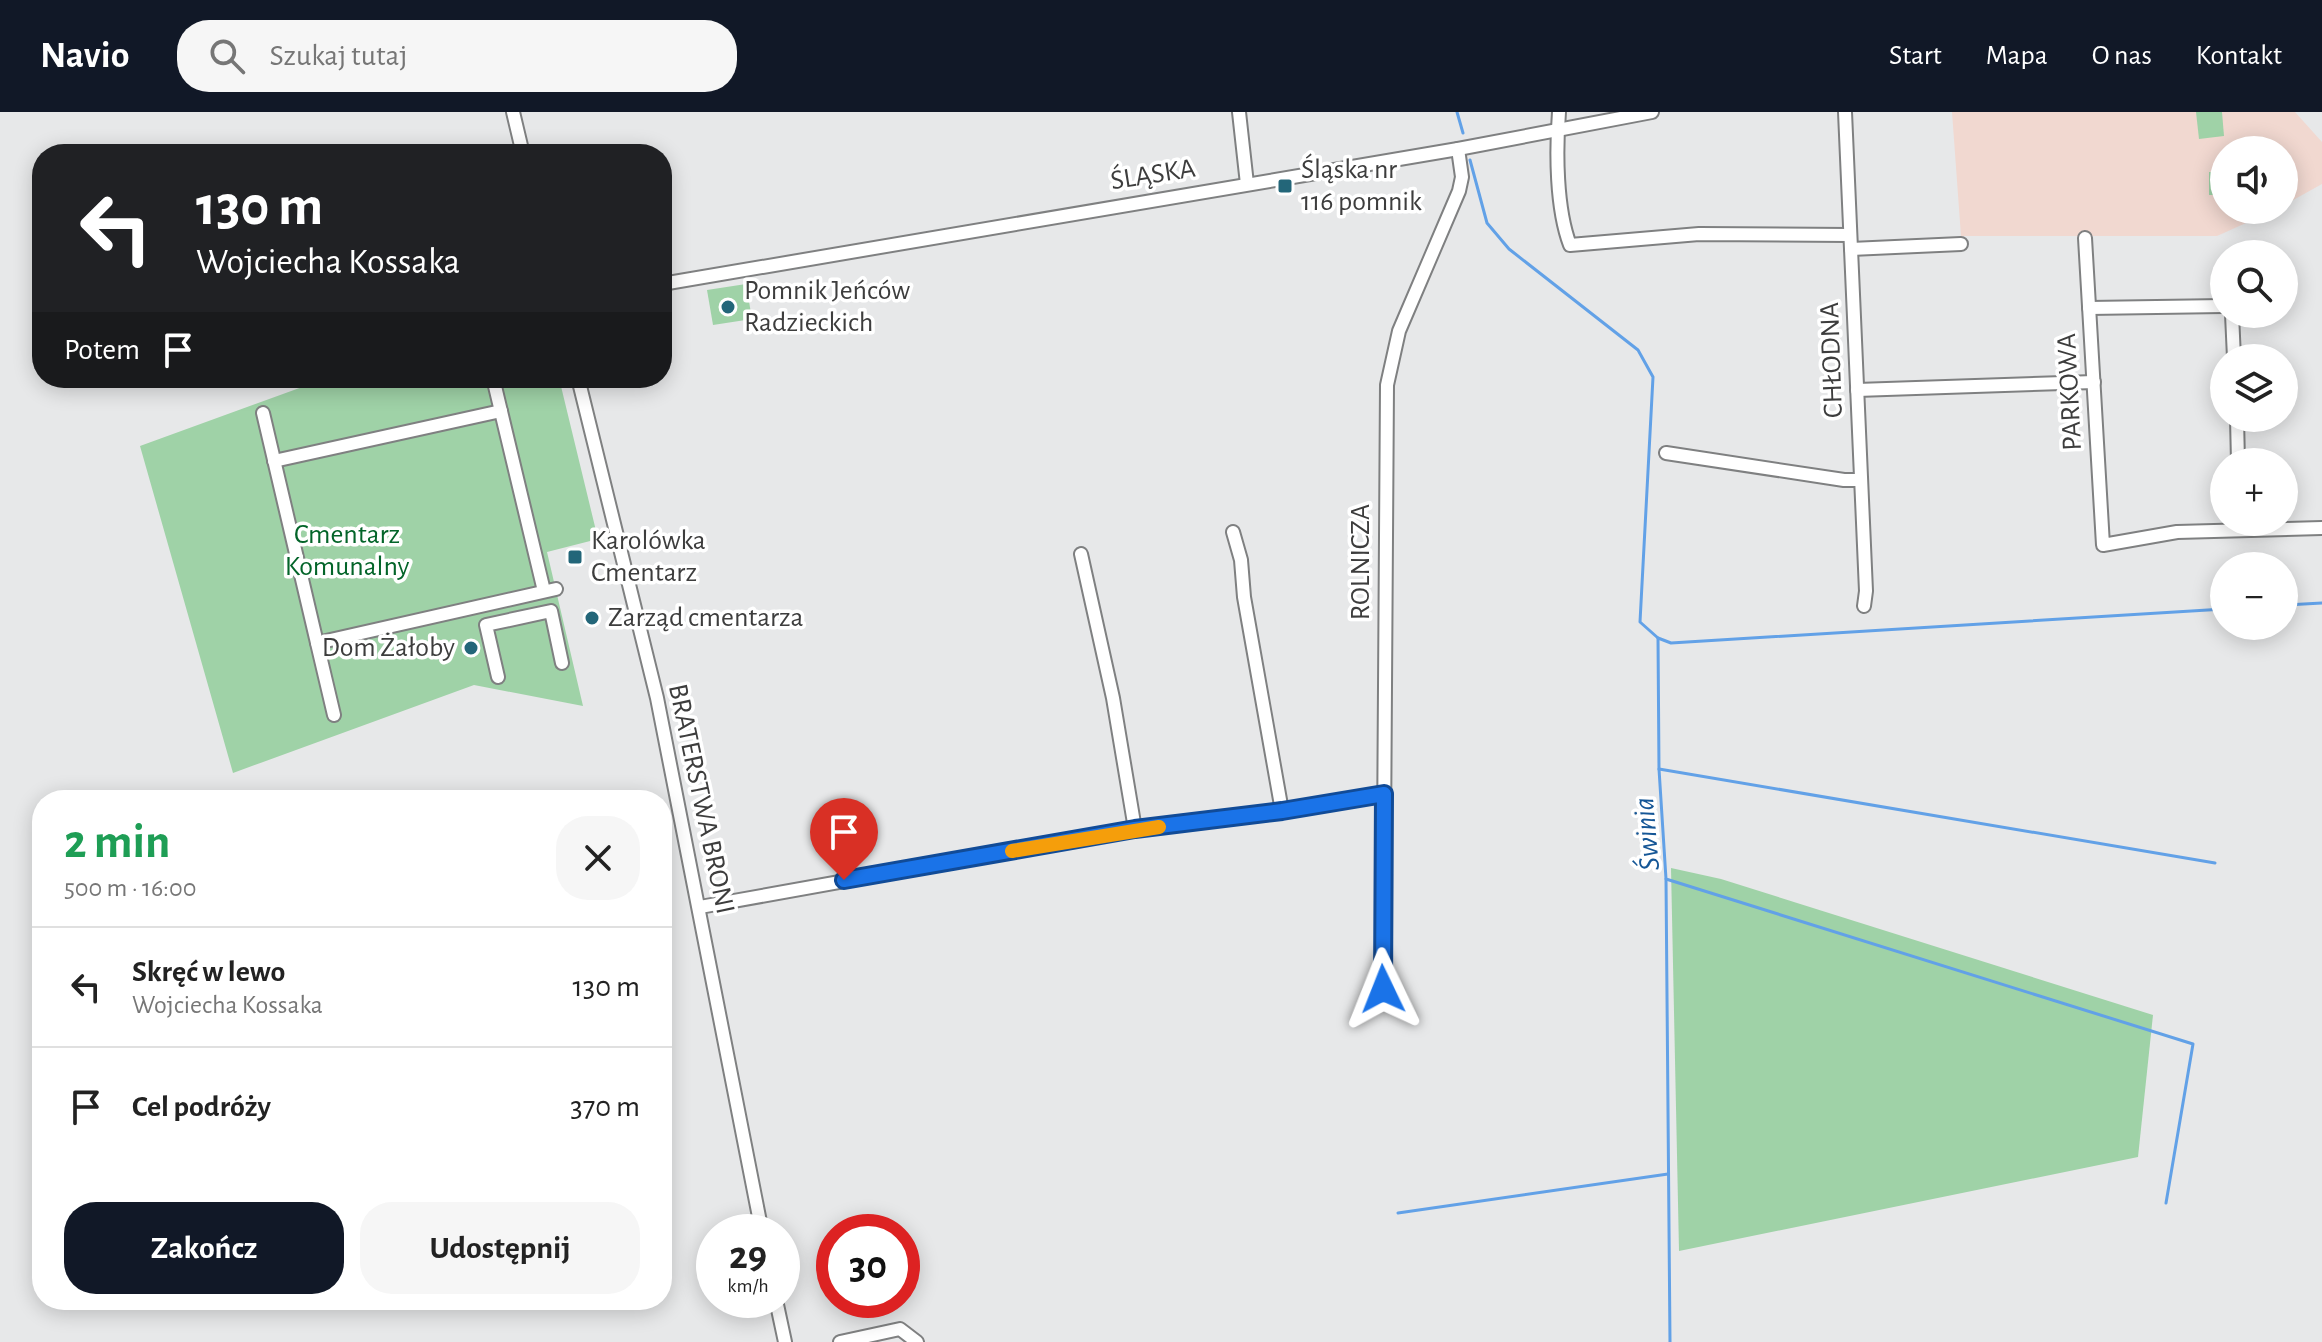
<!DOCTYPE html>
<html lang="pl">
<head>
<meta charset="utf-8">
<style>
	:root { --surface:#fff; --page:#f6f6f6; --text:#222; --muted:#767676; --line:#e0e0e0; --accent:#111827 }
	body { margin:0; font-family:"Alegreya Sans",sans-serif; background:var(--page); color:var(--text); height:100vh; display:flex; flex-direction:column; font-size:30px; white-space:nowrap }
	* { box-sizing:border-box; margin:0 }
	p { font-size:26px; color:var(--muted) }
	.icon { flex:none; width:44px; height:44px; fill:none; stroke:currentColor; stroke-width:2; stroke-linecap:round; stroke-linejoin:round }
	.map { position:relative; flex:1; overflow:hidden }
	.panel { position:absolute; left:32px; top:678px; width:640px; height:520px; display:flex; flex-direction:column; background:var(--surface); border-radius:32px; box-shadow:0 4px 20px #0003 }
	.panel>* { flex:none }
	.guide { position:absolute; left:32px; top:32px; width:640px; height:244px; border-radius:32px; box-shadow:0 4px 20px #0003; background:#202124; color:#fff; overflow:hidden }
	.tools { position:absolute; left:2210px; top:24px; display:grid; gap:16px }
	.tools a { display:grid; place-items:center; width:88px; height:88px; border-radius:50%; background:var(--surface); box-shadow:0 4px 20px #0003; font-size:40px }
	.speed { position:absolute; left:696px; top:1102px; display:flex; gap:16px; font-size:40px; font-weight:700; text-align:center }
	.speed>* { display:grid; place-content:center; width:104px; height:104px; border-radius:50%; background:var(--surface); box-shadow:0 4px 20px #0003; line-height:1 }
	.speed small { font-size:20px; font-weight:400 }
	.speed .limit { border:12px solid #d22; background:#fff; color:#111 }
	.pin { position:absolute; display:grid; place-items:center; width:68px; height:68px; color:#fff; margin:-82px -34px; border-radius:50% 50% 50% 0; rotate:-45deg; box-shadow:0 0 8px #0007 }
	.pin .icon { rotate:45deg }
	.me { position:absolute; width:88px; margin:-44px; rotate:358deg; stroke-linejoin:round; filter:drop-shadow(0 0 6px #0008) }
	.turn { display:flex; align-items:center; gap:28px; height:168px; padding:0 32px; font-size:36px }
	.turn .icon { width:104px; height:104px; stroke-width:2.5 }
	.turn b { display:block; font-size:56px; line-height:68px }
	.then { display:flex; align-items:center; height:76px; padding:0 32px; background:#0003; gap:16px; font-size:30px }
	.round { display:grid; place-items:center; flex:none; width:84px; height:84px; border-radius:32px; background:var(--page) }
	.summary { display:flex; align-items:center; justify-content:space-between; height:136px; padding:0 32px }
	h1 { font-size:48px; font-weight:700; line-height:60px; color:#1e9e55 }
	.primary-button { display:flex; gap:16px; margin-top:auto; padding:16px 32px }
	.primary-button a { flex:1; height:92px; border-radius:32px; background:var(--accent); color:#fff; font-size:32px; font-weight:700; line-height:92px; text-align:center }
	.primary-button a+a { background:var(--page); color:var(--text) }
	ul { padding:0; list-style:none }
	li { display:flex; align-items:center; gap:24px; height:120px; padding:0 32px; border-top:2px solid var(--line) }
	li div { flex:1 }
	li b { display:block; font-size:30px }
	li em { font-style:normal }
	header { display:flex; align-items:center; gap:48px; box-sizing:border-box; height:112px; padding:0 40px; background:var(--accent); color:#fff }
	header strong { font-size:38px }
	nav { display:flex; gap:44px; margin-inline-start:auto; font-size:28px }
	.search { width:560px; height:72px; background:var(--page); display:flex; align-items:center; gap:20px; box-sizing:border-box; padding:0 28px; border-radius:32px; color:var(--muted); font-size:30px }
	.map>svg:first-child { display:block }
	.education { fill:#f1d8d0 }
	.green { fill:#9fd2a7 }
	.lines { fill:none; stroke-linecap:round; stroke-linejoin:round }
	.stream { stroke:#62a1e7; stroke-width:3 }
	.minor-casing { stroke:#7f8081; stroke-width:16 }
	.minor { stroke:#fff; stroke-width:12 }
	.route-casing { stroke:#114b97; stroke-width:20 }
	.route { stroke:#1a73e8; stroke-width:14 }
	.slow { stroke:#f59e0b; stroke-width:14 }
	.poi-dot { fill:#236679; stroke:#fff; stroke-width:3 }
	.labels { text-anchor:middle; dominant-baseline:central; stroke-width:7; stroke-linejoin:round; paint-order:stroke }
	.poi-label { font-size:28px; fill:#3d3d3d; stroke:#fff; text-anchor:start }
	.street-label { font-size:28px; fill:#3d3d3d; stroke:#fff }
	.park-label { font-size:28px; fill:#036429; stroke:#fff }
	.water-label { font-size:30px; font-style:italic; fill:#155696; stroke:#fff }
</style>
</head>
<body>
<header>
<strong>Navio</strong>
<div class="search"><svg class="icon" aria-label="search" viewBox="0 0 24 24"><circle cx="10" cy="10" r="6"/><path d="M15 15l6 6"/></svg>Szukaj tutaj</div>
<nav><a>Start</a><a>Mapa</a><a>O nas</a><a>Kontakt</a></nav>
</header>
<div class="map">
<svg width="2322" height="1230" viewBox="0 0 2322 1230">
	<rect width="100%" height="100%" fill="#e7e8e9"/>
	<polygon class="education" points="1952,0 2295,0 2322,30 2322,72 2284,93 2284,38 2224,38 2224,98 2275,98 2217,124 1961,124"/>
	<g class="green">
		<polygon points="2196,0 2222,0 2224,24 2199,27"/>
		<polygon points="2209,60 2224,60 2224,92 2221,92 2220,83 2209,83"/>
		<polygon points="746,172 752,207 713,213 707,178"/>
		<polygon points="327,266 559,266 598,427 547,440 583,594 474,573 233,661 140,334"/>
		<polygon points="1671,756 1721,767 2153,903 2138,1045 1679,1139"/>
	</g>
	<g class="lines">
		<g class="stream">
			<polyline points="1457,0 1463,21"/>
			<polyline points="1470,48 1487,111 1509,137 1638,238 1653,265 1640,510 1658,526 1659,657 1666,767 2193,932 2166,1091"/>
			<polyline points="2284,493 2322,491"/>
			<polyline points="1658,526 1671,531 2224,497"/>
			<polyline points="1659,657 2215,751"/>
			<polyline points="1666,767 1670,1230"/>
			<polyline points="1398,1101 1668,1062"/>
		</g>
		<g class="minor-casing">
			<g id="minor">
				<polyline points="513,0 523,42"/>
				<polyline points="1239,0 1247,72"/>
				<path d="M 1559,0 C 1556,39 1556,96 1570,133 L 1699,122 L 1850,123"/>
				<polyline points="1845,0 1866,479 1864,494"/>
				<polyline points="2085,126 2103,433 2177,420 2322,416"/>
				<polyline points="1851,137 1961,132"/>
				<polyline points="662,172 1458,37 1652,0"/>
				<polyline points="2089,196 2224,194"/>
				<polyline points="2232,202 2234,246"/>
				<polyline points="493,266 544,479"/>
				<polyline points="578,266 657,586 762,1120"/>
				<polyline points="1857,278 2094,270"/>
				<polyline points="263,301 317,531"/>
				<polyline points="2237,306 2238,350"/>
				<polyline points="1666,341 1844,368 1861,368"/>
				<polyline points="274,349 501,299"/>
				<polyline points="1233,420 1241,448 1244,485 1282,699"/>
				<polyline points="1081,442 1113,586 1135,717"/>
				<polyline points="498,565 486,513 551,499 562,551"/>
				<polyline points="334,603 317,531 556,477"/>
				<polyline points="700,795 1135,717 1282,699 1384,682"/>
				<polyline points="1383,877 1387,273 1399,219 1459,79 1462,65 1458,37"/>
				<polyline points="776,1188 785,1230"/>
				<polyline points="840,1230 900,1217 917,1230"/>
			</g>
		</g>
		<use href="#minor" class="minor"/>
	</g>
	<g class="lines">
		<g class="route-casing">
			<polyline id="route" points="844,768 1135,717 1282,699 1384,682 1383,877"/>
		</g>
		<use href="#route" class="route"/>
		<polyline class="slow" points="1012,739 1159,715"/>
	</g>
	<g class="poi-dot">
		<rect x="1277" y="66" width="16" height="16" rx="4"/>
		<circle cx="728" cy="195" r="8"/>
		<rect x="567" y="437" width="16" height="16" rx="4"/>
		<circle cx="592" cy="506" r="8"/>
		<circle cx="471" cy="536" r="8"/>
	</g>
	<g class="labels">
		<g class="poi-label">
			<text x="1301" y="58">Śląska nr<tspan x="1301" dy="32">116 pomnik</tspan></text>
			<text x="744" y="179">Pomnik Jeńców<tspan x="744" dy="32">Radzieckich</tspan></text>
			<text x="591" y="429">Karolówka<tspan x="591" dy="32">Cmentarz</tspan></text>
			<text x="608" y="506">Zarząd cmentarza</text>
			<text x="455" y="536" text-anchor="end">Dom Żałoby</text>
		</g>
		<g class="street-label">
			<text transform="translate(1153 63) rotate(-9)">ŚLĄSKA</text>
			<text transform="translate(1832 248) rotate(-92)">CHŁODNA</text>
			<text transform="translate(2070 280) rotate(-93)">PARKOWA</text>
			<text transform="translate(1361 450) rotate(-90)">ROLNICZA</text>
			<text transform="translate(701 687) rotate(78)">BRATERSTWA BRONI</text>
		</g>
		<g class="park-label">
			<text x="347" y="423">Cmentarz<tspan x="347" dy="32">Komunalny</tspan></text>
		</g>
		<g class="water-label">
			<text transform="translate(1647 722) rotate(-95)">Świnia</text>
		</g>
	</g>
</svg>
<div class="tools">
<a><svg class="icon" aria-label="sound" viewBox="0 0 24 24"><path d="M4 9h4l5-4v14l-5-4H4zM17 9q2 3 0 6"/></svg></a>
<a><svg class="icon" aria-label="search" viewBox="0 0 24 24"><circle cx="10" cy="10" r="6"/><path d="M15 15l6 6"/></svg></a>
<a><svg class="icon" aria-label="layers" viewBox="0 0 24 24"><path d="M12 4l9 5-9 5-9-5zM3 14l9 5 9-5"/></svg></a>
<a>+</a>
<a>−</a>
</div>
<div class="speed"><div>29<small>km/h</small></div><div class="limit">30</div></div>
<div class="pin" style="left:844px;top:768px;background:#d93025"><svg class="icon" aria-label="arrive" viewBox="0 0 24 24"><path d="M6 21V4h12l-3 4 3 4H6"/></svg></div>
<svg class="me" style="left:1383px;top:877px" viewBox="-20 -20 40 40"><path d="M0-17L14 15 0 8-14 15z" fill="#1a73e8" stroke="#fff" stroke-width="4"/></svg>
<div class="guide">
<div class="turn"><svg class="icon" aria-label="left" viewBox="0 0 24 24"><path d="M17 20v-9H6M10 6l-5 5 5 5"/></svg><div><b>130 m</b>Wojciecha Kossaka</div></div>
<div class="then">Potem<svg class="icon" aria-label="arrive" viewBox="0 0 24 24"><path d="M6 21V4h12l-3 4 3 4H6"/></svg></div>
</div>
<section class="panel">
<div class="summary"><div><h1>2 min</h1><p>500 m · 16:00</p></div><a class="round"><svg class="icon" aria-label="close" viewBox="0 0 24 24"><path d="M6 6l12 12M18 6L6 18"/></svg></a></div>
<ul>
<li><svg class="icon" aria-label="left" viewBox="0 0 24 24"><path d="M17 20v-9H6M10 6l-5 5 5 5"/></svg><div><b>Skręć w lewo</b><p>Wojciecha Kossaka</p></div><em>130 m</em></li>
<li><svg class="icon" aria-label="arrive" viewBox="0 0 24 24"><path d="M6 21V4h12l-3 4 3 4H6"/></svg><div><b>Cel podróży</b></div><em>370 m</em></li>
</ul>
<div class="primary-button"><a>Zakończ</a><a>Udostępnij</a></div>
</section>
</div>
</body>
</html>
